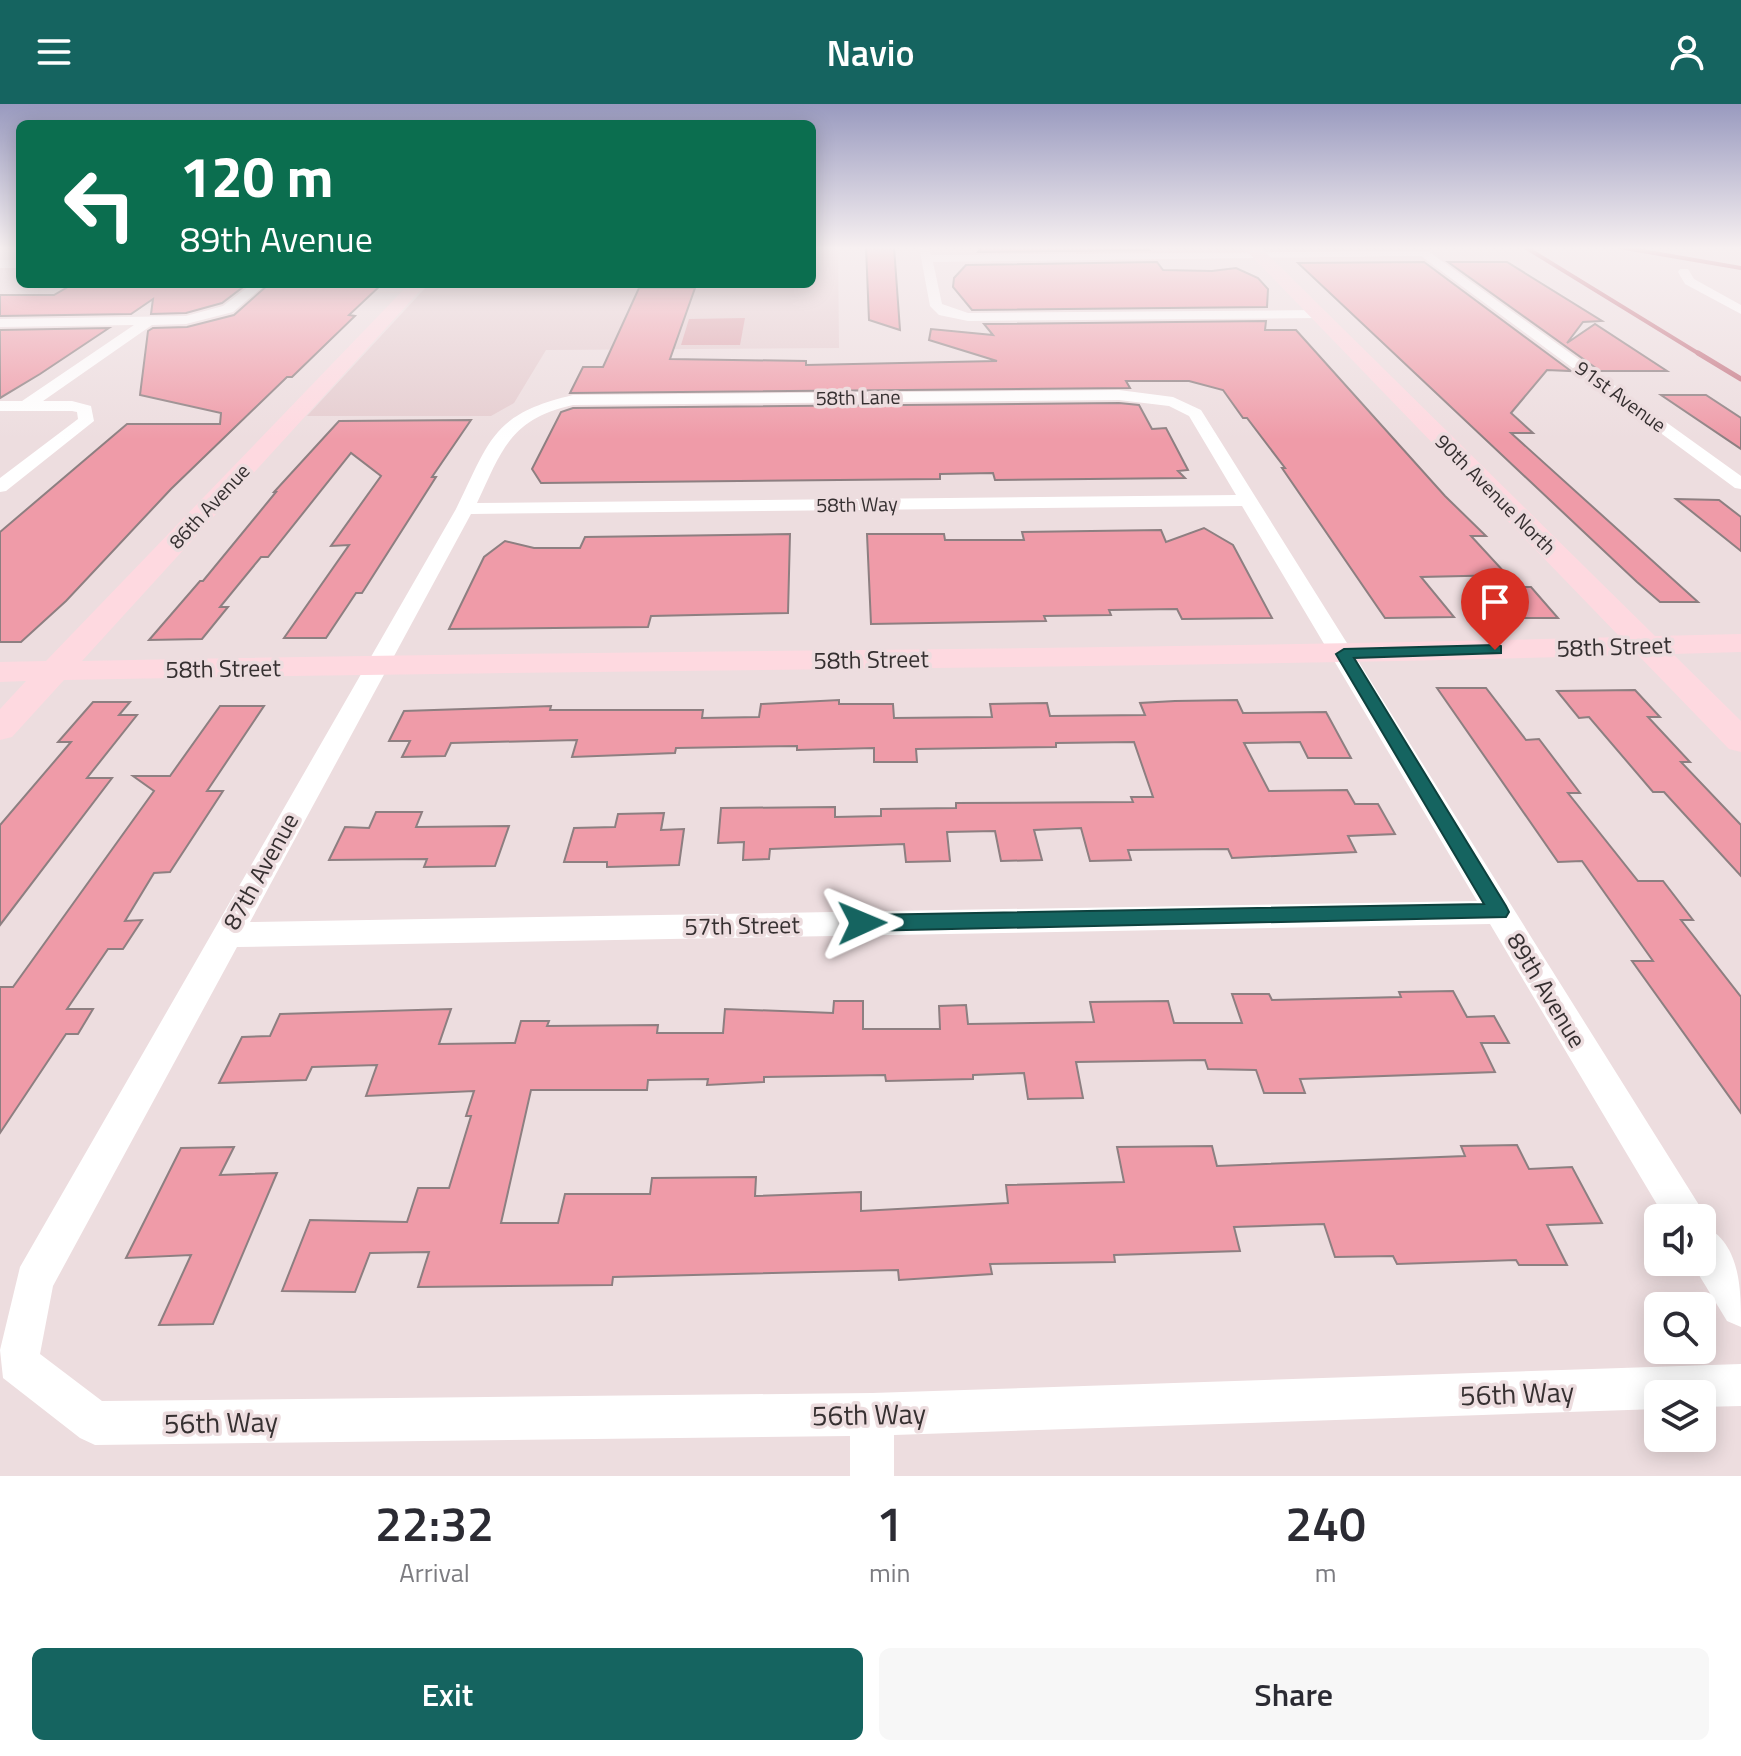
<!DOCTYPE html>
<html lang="en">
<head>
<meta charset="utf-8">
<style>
	:root { --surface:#fff; --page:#f7f7f7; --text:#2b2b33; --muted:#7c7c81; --accent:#156460 }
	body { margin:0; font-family:"Titillium Web",sans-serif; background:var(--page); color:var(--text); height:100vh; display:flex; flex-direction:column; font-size:30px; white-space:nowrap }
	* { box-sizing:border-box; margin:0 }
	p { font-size:26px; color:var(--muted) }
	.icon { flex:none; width:44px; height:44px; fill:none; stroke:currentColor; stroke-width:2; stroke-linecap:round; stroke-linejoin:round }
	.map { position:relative; height:1372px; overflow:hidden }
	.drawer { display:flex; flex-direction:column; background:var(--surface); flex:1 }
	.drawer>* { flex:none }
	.top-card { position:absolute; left:16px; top:16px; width:800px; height:168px; border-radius:12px; box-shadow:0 4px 20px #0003; background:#0b6e4f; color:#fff; overflow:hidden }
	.controls { position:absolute; left:1644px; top:1100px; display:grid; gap:16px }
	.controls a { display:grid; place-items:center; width:72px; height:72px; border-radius:12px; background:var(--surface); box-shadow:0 4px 20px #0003; font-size:40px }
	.pin { position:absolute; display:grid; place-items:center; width:68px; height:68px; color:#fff; margin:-82px -34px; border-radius:50% 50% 50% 0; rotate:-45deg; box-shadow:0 0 8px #0007 }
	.pin .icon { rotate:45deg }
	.me { position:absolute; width:88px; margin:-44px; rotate:89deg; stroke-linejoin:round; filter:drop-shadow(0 0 6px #0008) }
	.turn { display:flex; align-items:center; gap:28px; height:168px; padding:0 32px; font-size:36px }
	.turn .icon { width:104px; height:104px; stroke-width:2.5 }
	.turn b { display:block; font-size:56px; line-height:68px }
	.eta { display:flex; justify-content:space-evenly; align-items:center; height:136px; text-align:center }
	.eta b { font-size:48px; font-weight:600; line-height:56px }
	.button { display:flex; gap:16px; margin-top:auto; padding:16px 32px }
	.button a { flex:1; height:92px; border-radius:12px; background:var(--accent); color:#fff; font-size:32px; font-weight:600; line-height:92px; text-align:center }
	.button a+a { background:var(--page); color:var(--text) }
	header { display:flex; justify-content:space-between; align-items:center; height:104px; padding:0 32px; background:var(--accent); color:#fff; font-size:36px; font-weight:600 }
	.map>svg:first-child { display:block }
	.built { fill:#e5cccf }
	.green { fill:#dda3ab }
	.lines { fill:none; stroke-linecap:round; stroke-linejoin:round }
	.stream-far1 { stroke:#c47381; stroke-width:4 }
	.stream { stroke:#c47381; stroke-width:5 }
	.building { fill:#ef9ba8; stroke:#8d7f81; stroke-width:2 }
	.street { fill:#fff; fill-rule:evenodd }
	.secondary { fill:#fed9e0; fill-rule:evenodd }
	.route { fill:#156460; stroke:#0e413e; stroke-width:2 }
	.labels { text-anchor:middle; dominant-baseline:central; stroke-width:7; stroke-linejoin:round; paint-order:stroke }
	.far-street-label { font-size:20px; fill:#363031; stroke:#eddddf }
	.street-label { font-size:24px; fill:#363031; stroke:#eddddf }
	.near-street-label { font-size:28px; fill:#363031; stroke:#eddddf }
</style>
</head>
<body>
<header><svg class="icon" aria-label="menu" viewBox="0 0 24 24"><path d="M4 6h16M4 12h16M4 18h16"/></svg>Navio<svg class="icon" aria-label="person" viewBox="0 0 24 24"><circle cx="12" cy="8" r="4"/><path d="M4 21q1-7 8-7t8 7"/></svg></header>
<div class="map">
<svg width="1741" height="1372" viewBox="0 0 1741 1372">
	<rect width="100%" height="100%" fill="#eddddf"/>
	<g class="built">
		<polygon points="812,143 838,143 839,244 546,246 514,299 491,312 307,312 429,180 812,180"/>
		<polygon points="1072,143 1244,143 1251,151 1078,152"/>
		<polygon points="1259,143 1404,143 1410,147 1266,149"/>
	</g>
	<polygon class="green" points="745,214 740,241 681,241 689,215"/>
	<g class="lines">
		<g class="stream-far1">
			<polyline points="1525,143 1701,251"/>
			<polyline points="1619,143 1741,164"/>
		</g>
		<polyline class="stream" points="1698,249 1741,275"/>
	</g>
	<g class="building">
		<polygon points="866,143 894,143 900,226 869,216"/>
		<polygon points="982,143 1146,143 1149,146 978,148"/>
		<polygon points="1157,158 1163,166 1212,167 1236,164 1258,174 1268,185 1267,203 972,206 953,183 954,174 966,161"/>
		<polygon points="1424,158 1571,267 1547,266 1511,309 1533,329 1511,329 1698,498 1660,498 1637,478 1298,159"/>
		<polygon points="1448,158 1507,158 1602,217 1583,218 1567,239 1595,220 1667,267 1600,267"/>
		<polygon points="73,180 247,180 222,199 186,209 151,210 153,195 131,210 0,212 0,191 54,191"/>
		<polygon points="269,180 382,180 349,211 355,212 292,273 287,273 171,385 66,497 21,538 0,538 0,428 127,320 220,320 221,309 140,291 148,227 153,224 187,223 234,211"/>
		<polygon points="639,184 695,184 670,255 806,257 806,261 997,257 929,236 931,225 993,231 984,220 1266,217 1265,226 1296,226 1445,392 1486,432 1471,432 1507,471 1421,473 1454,513 1385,514 1282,364 1285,364 1247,314 1243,314 1223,286 1189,277 1126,277 1130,284 570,289 583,263 603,263"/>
		<polygon points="109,224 40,270 0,294 0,226"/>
		<polygon points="1661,291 1706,291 1741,314 1741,345"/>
		<polygon points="1119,299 1139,301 1152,325 1166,324 1188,366 1178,367 1185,374 995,376 993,369 940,370 940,375 541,379 532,365 561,308 573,304"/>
		<polygon points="471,316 432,373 436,373 362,489 356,489 326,534 284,534 349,441 331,442 381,372 351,349 268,453 261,453 220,503 228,503 202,535 149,536 200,477 203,477 276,388 274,388 339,317"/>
		<polygon points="1676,395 1719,396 1741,413 1741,447"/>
		<polygon points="1204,424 1233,441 1272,514 1182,515 1177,505 1109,506 1111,511 1044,512 1046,517 871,520 867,430 944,430 945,436 1024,436 1022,428 1161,426 1166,438"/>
		<polygon points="790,430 788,509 651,512 648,523 449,525 484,453 505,437 534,444 580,444 585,433"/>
		<polygon points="1489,483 1531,483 1558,514 1516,514"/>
		<polygon points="1437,584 1486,584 1526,636 1539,635 1580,689 1568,689 1638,777 1663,777 1693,816 1681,816 1741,893 1741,1009 1632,857 1653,857 1582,757 1558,758"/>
		<polygon points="1635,586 1660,613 1648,613 1690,658 1681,658 1741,721 1741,772 1664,688 1653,688 1589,613 1579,614 1557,587"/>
		<polygon points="839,596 839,600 893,600 894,614 992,613 990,600 1047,599 1050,612 1145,611 1140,599 1175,597 1237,596 1243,609 1326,608 1351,654 1308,654 1300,638 1244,639 1269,687 1347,686 1355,700 1378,700 1395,730 1348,732 1356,748 1232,754 1228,745 1128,746 1131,756 1090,757 1081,724 1034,726 1042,756 1001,757 995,727 947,728 950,757 906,758 904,740 770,745 769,755 743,756 744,738 718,739 721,704 835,703 835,713 881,712 881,705 956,704 956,699 1133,698 1131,693 1153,693 1134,638 1056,639 1056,643 916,645 917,658 874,658 874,644 797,646 797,642 676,644 675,649 572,653 577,636 451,639 445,652 402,653 410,637 389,637 404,607 551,602 550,606 703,606 702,614 759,613 761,600"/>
		<polygon points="93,598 130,598 119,611 137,611 87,674 112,674 0,821 0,721 71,638 58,638"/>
		<polygon points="220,602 264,602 207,687 223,687 170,768 154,769 125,817 142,816 123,845 108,845 67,905 93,905 78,930 66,930 0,1029 0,883 13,883 154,687 133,672 170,672"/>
		<polygon points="376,708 422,708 416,723 509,722 495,762 424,763 427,755 329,756 345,723 369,724"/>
		<polygon points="664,709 661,726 684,725 679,761 607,763 607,758 564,758 574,724 615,723 618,710"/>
		<polygon points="1453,887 1467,913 1494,912 1509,939 1481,939 1495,968 1300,975 1305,989 1264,989 1256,966 1208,965 1205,956 1076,958 1083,994 1028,995 1024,969 973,971 973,975 886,977 885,971 764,973 764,978 707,981 708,975 648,976 647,986 531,986 501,1119 558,1119 565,1090 650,1090 652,1074 756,1073 755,1092 861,1088 861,1107 1008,1099 1006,1081 1124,1078 1117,1043 1212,1042 1217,1062 1465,1052 1461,1042 1517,1041 1529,1065 1572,1063 1602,1119 1547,1121 1567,1161 1519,1161 1516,1156 1397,1160 1393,1152 1335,1153 1324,1120 1234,1123 1240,1147 1114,1151 1115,1158 990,1160 992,1170 899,1176 898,1166 613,1173 612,1181 418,1183 429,1148 370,1149 355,1188 282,1187 310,1116 407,1118 418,1084 449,1084 471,1012 466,1012 474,987 366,992 377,961 312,963 306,976 219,979 242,933 270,932 280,910 451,905 439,940 515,939 521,917 549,917 547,922 658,921 657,929 723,929 725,905 833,909 834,897 863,897 863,925 940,925 939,902 966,901 968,920 1094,918 1090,898 1168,897 1174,919 1242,919 1232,890 1269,890 1272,896 1401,893 1399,888"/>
		<polygon points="234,1043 220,1071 277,1069 213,1220 159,1221 191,1151 126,1154 181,1044"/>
	</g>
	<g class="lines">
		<g class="street">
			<polygon points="919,143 929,143 931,151 1428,147 1741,372 1741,385 1735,384 1421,152 933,158 942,200 968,209 1318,206 1325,210 1318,214 968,217 939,211 930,202"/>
			<rect x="0" y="156" width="20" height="8"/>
			<polygon points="1680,165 1688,165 1694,175 1741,201 1741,210 1685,180 1678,168"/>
			<polygon points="252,180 266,180 233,208 186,220 152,221 43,297 72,297 91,302 94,317 6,387 0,388 0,374 78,315 77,308 72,307 0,307 0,297 22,297 134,221 0,223 0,215 186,212 223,202"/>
			<path d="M 1119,286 L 1173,293 L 1201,306 L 1699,1101 L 1705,1114 L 1702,1121 L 1702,1114 L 1665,1114 L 1490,820 L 237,843 L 53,1182 L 40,1250 L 102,1297 L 872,1289 L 1741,1260 L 1741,1302 L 1702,1303 L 1702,1290 L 1658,1290 L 1658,1305 L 894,1331 L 894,1372 L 850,1372 L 850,1332 L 95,1341 L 80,1334 L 3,1274 L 0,1246 L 20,1163 L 456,405 C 490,336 492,310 573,291 ZM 1119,296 L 1169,302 L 1189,312 L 1236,391 L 477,399 C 502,346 510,315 573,301 ZM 1242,402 L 1477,797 L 250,818 L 471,410 Z"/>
			<path d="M 1702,1121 C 1741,1138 1741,1185 1741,1223 L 1727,1217 L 1691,1158 L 1702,1158 Z"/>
		</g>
		<path class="secondary" d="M 1243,143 L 1260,143 L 1655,532 L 1741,530 L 1741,548 L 1673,550 L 1741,617 L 1741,648 L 1729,645 L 1638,551 C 1113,566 588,565 64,576 L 12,633 L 0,636 L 0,605 L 26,577 L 0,578 L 0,558 L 46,557 L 409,180 L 426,180 L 82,557 C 595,546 1108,547 1620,533 Z"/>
	</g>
	<linearGradient id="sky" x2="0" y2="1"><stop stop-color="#999abf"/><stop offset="0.43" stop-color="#f7f0f1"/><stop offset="1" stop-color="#f7f0f1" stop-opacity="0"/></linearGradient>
	<rect width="1741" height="335" fill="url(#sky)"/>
	<polygon class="route" points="1495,541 1501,542 1501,549 1354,554 1506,802 1509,808 1506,813 862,827 854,825 851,819 854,813 862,811 1484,800 1336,550 1344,545"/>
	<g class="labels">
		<g class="far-street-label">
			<text transform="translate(1621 292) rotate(36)">91st Avenue</text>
			<text transform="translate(858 293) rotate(-1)">58th Lane</text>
			<text transform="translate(1496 390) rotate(45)">90th Avenue North</text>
			<text transform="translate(857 400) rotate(-1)">58th Way</text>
			<text transform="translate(209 402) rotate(-47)">86th Avenue</text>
		</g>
		<g class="street-label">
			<text transform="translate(1614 542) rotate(-2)">58th Street</text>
			<text transform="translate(871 555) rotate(-1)">58th Street</text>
			<text transform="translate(223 564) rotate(-1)">58th Street</text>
			<text transform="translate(260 767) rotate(-61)">87th Avenue</text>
			<text transform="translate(742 821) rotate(-1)">57th Street</text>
			<text transform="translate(1547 886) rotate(59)">89th Avenue</text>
		</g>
		<g class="near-street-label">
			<text transform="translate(1517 1289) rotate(-2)">56th Way</text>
			<text transform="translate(869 1310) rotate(-1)">56th Way</text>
			<text transform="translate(221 1318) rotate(-1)">56th Way</text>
		</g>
	</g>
</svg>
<div class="controls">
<a><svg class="icon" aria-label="sound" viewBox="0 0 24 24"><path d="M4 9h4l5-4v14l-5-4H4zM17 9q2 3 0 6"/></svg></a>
<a><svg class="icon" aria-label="search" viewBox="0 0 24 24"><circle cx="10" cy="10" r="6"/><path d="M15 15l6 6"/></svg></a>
<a><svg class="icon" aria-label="layers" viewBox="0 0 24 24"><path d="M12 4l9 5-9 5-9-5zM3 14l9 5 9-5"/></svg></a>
</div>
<div class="pin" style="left:1495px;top:546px;background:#d93025"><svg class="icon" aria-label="arrive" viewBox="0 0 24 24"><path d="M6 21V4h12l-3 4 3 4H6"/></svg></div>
<svg class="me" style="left:862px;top:819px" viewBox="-20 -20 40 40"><path d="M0-17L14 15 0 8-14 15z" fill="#156460" stroke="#fff" stroke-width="4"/></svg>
<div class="top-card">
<div class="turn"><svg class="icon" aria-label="left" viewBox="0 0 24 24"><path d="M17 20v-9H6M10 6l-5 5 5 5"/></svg><div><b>120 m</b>89th Avenue</div></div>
</div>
</div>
<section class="drawer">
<div class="eta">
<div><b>22:32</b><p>Arrival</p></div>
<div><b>1</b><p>min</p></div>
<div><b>240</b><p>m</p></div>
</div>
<div class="button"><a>Exit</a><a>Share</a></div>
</section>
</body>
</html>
